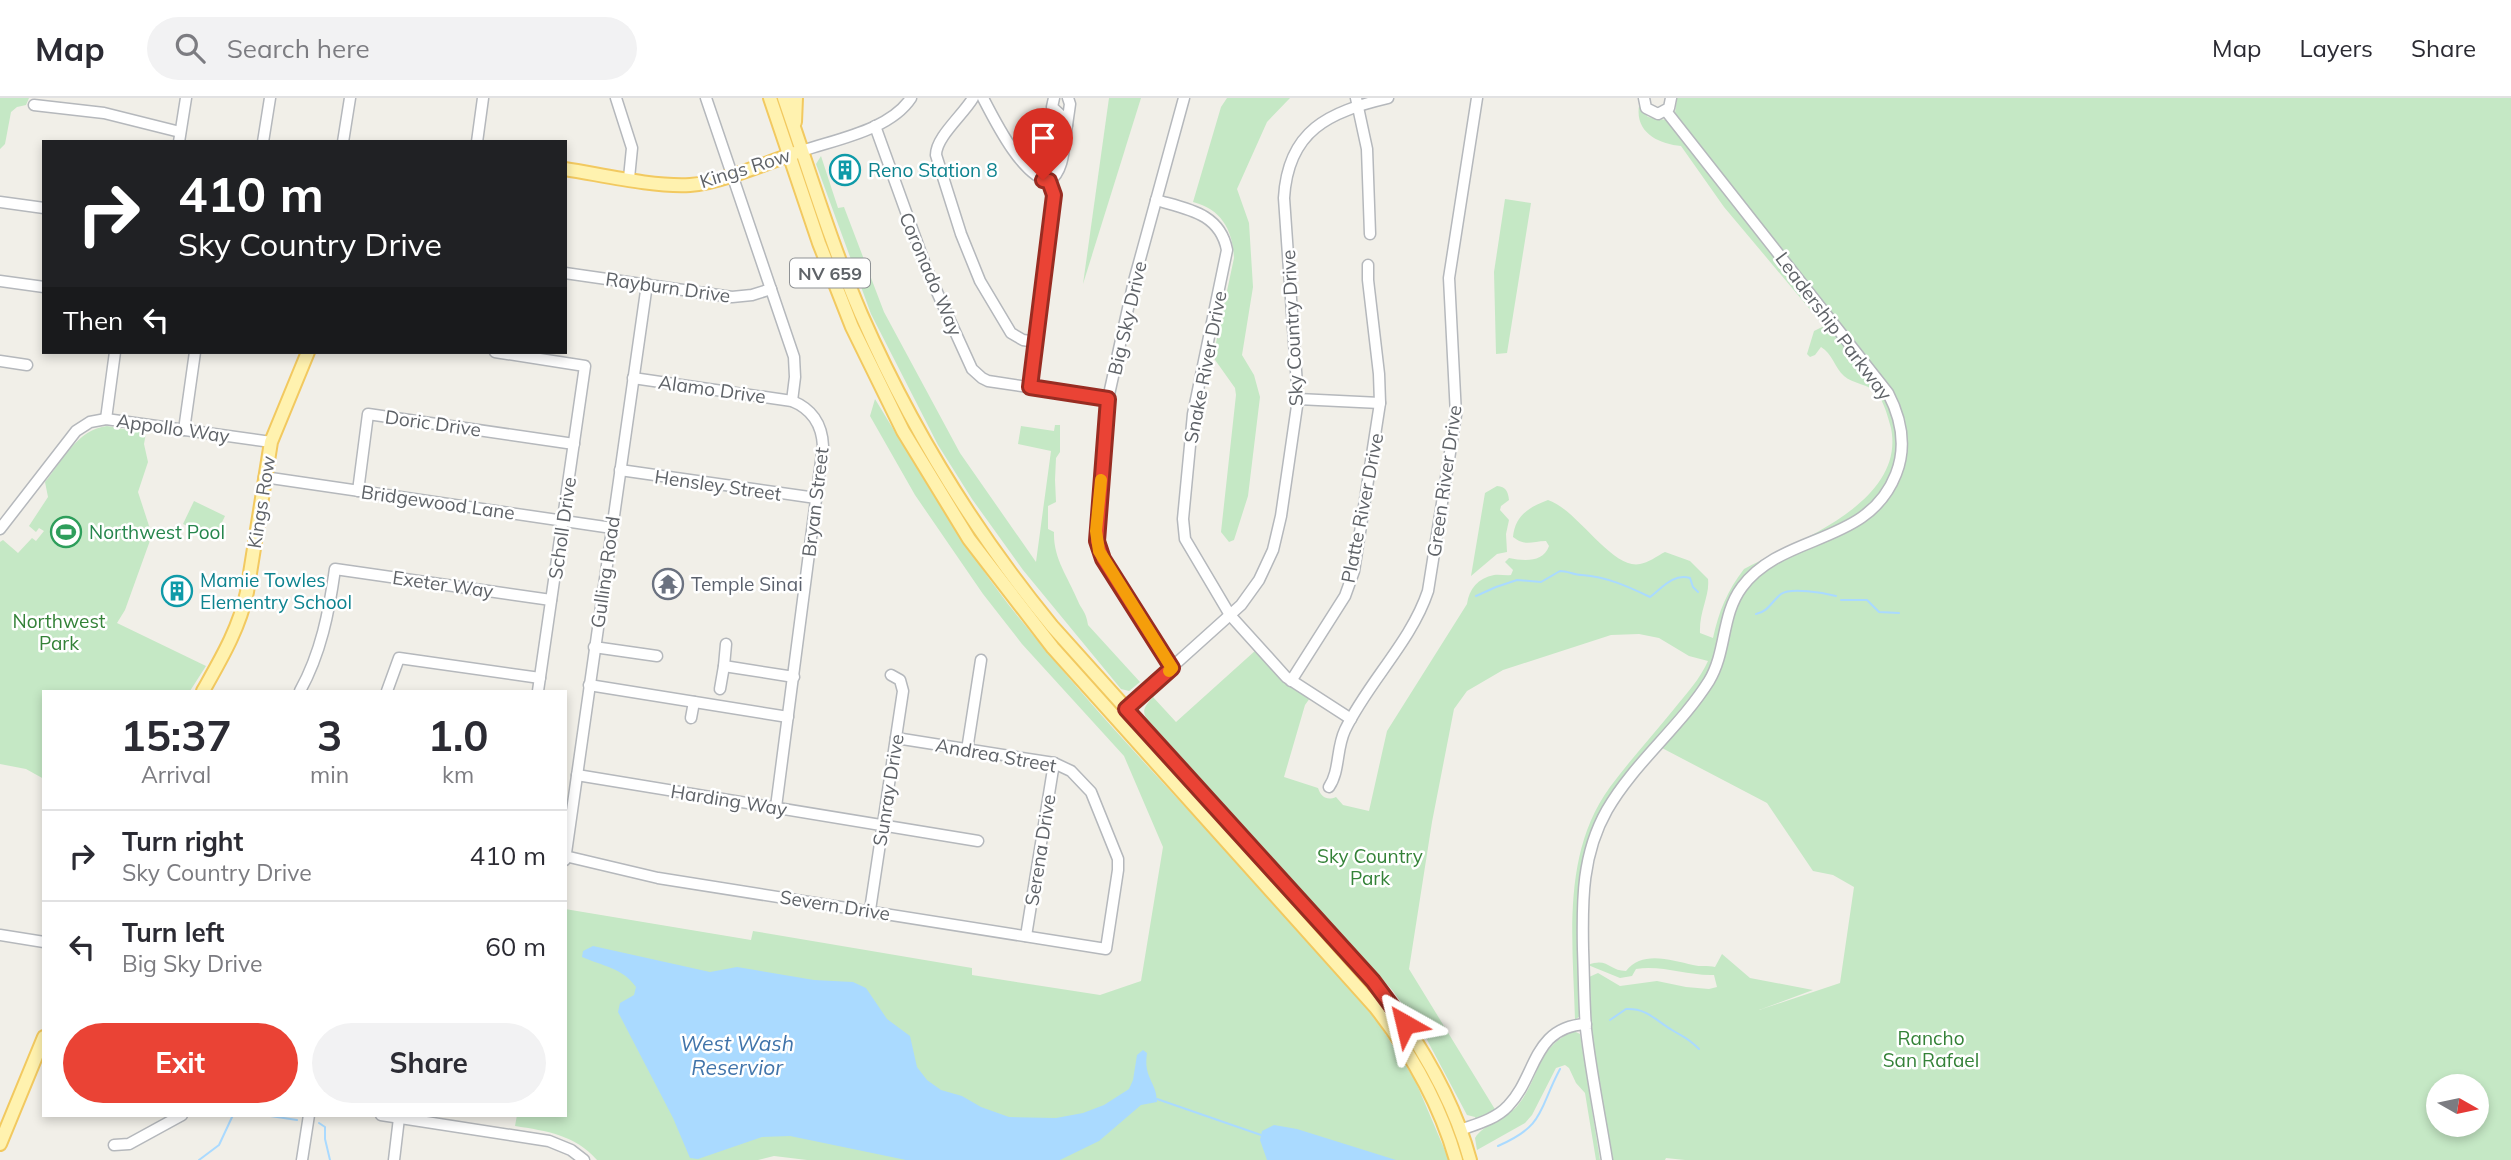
<!DOCTYPE html>
<html lang="en">
<head>
<meta charset="utf-8">
<style>
	:root { --surface:#fff; --page:#f2f2f3; --text:#2b2b33; --muted:#7c7c81; --line:#e1e1e2; --accent:#ea4335 }
	body { margin:0; font-family:Mulish,sans-serif; background:var(--page); color:var(--text); height:100vh; display:flex; flex-direction:column; font-size:26px; white-space:nowrap }
	* { box-sizing:border-box; margin:0 }
	p { font-size:23px; color:var(--muted) }
	.icon { flex:none; width:38px; height:38px; fill:none; stroke:currentColor; stroke-width:2; stroke-linecap:round; stroke-linejoin:round }
	.map { position:relative; flex:1; overflow:hidden }
	.sheet { position:absolute; left:42px; top:592px; width:525px; height:427px; display:flex; flex-direction:column; background:var(--surface); border-radius:0px; box-shadow:0 4px 10px #0003 }
	.sheet>* { flex:none }
	.guide { position:absolute; left:42px; top:42px; width:525px; height:214px; border-radius:0px; box-shadow:0 4px 10px #0003; background:#202124; color:#fff; overflow:hidden }
	.needle { width:46px; rotate:99deg }
	.buttons { position:absolute; left:2426px; top:976px; display:grid; gap:14px }
	.buttons a { display:grid; place-items:center; width:63px; height:63px; border-radius:50%; background:var(--surface); box-shadow:0 4px 10px #0003; font-size:35px }
	.pin { position:absolute; display:grid; place-items:center; width:60px; height:60px; color:#fff; margin:-72px -30px; border-radius:50% 50% 50% 0; rotate:-45deg; box-shadow:0 0 7px #0007 }
	.pin .icon { rotate:45deg }
	.me { position:absolute; width:77px; margin:-38px; rotate:323deg; stroke-linejoin:round; filter:drop-shadow(0 0 5px #0008) }
	.turn { display:flex; align-items:center; gap:24px; height:147px; padding:0 21px; font-size:32px }
	.turn .icon { width:91px; height:91px; stroke-width:2.5 }
	.turn b { display:block; font-size:49px; line-height:60px }
	.then { display:flex; align-items:center; height:66px; padding:0 21px; background:#0003; gap:14px; font-size:26px }
	.eta { display:flex; justify-content:space-evenly; align-items:center; height:119px; text-align:center }
	.eta b { font-size:42px; font-weight:700; line-height:49px }
	.button { display:flex; gap:14px; margin-top:auto; padding:14px 21px }
	.button a { flex:1; height:80px; border-radius:42px; background:var(--accent); color:#fff; font-size:28px; font-weight:700; line-height:80px; text-align:center }
	.button a+a { background:var(--page); color:var(--text) }
	ul { padding:0; list-style:none }
	li { display:flex; align-items:center; gap:21px; height:91px; padding:0 21px; border-top:2px solid var(--line) }
	li div { flex:1 }
	li b { display:block; font-size:26px }
	li em { font-style:normal }
	header { display:flex; align-items:center; gap:42px; box-sizing:border-box; height:98px; padding:0 35px; background:var(--surface); border-bottom:2px solid var(--line) }
	header strong { font-size:33px }
	nav { display:flex; gap:38px; margin-inline-start:auto; font-size:24px }
	.search { width:490px; height:63px; background:var(--page); display:flex; align-items:center; gap:18px; box-sizing:border-box; padding:0 24px; border-radius:38px; color:var(--muted); font-size:26px }
	.map>svg:first-child { display:block }
	.green { fill:#c5e8c5; fill-rule:evenodd }
	.water { fill:#aadaff }
	.lines { fill:none; stroke-linecap:round; stroke-linejoin:round }
	.stream { stroke:#aadaff; stroke-width:2 }
	.minor-casing { stroke:#b5b8bc; stroke-width:13 }
	.major-casing { stroke:#f2c960; stroke-width:16 }
	.minor { stroke:#fff; stroke-width:10 }
	.major { stroke:#fff2af; stroke-width:12 }
	.route-casing { stroke:#982c22; stroke-width:18 }
	.route { stroke:#ea4335; stroke-width:12 }
	.slow { stroke:#f59e0b; stroke-width:12 }
	.labels { text-anchor:middle; dominant-baseline:central; stroke-width:5; stroke-linejoin:round; paint-order:stroke }
	.shield { fill:#fff; stroke:#8f9295; stroke-width:2 }
	.shield-label { font-size:18px; font-weight:bold; fill:#5f6368 }
	.street-label { font-size:19px; fill:#5f6368; stroke:#fff }
	.culture-label { font-size:19px; fill:#0d838f; stroke:#fff; text-anchor:start }
	.leisure-label { font-size:19px; fill:#27864d; stroke:#fff; text-anchor:start }
	.worship-label { font-size:19px; fill:#5b616d; stroke:#fff; text-anchor:start }
	.park-label { font-size:19px; fill:#348238; stroke:#fff }
	.water-label { font-size:21px; font-style:italic; fill:#4174aa; stroke:#fff }
</style>
</head>
<body>
<header>
<strong>Map</strong>
<div class="search"><svg class="icon" aria-label="search" viewBox="0 0 24 24"><circle cx="10" cy="10" r="6"/><path d="M15 15l6 6"/></svg>Search here</div>
<nav><a>Map</a><a>Layers</a><a>Share</a></nav>
</header>
<div class="map">
<svg width="2511" height="1062" viewBox="0 0 2511 1062">
	<rect width="100%" height="100%" fill="#f1efe8"/>
	<g class="green">
		<polygon points="0,0 29,0 26,7 17,9 11,14 5,46 0,51"/>
		<polygon points="1109,0 1141,0 1083,186"/>
		<path d="M 1227,0 L 1290,0 L 1267,24 L 1237,91 L 1249,125 L 1253,189 L 1242,257 L 1254,277 L 1260,299 L 1248,398 L 1234,442 L 1229,444 L 1221,434 L 1236,297 L 1235,290 L 1213,259 L 1234,160 C 1233,132 1221,111 1193,104 L 1221,9 Z"/>
		<path d="M 1677,0 L 2511,0 L 2511,1062 L 1685,1062 L 1666,1060 L 1665,1062 L 1611,1062 L 1592,943 L 1589,879 L 1598,875 L 1620,888 L 1657,883 L 1686,889 L 1709,891 L 1717,889 L 1714,877 C 1687,878 1663,867 1636,871 L 1632,878 L 1620,880 L 1588,867 C 1608,859 1609,873 1626,873 C 1642,852 1671,862 1693,867 C 1700,869 1708,867 1715,869 L 1722,856 L 1750,880 L 1813,892 L 1759,912 L 1840,885 L 1854,789 L 1833,777 L 1813,773 L 1767,705 L 1662,650 C 1674,635 1697,613 1704,595 C 1718,562 1724,520 1746,491 C 1789,436 1882,450 1902,371 C 1909,345 1906,323 1896,298 L 1678,19 L 1675,15 ZM 2438,989 L 2476,989 L 2476,1027 L 2438,1027 Z"/>
		<path d="M 1639,8 L 1648,19 L 1666,22 L 1670,25 L 1881,292 C 1899,324 1904,360 1883,392 C 1854,437 1792,436 1753,470 C 1714,505 1727,544 1703,584 C 1681,620 1647,649 1622,683 C 1566,759 1579,828 1581,917 L 1575,922 C 1573,844 1561,756 1610,689 C 1630,662 1653,637 1674,611 C 1687,595 1700,581 1708,563 L 1689,558 L 1659,540 L 1639,536 L 1611,537 L 1503,572 L 1467,593 L 1454,611 L 1432,724 L 1409,871 L 1496,1013 L 1476,1022 L 1475,1019 L 1467,1017 L 1425,938 L 1393,893 L 1148,622 C 1140,613 1146,607 1153,599 L 1176,624 L 1256,552 L 1284,583 L 1310,600 L 1305,607 L 1284,679 L 1318,690 C 1321,699 1327,703 1336,699 L 1343,707 L 1369,713 L 1387,633 L 1467,506 C 1469,491 1478,480 1494,477 C 1500,476 1505,478 1511,477 L 1513,472 L 1505,464 L 1509,460 C 1524,463 1543,465 1549,448 L 1546,443 C 1532,443 1526,449 1513,439 C 1515,418 1529,409 1548,402 C 1577,411 1612,472 1640,466 C 1648,465 1657,458 1665,454 L 1690,463 L 1708,481 C 1710,498 1699,513 1700,535 L 1713,540 C 1719,513 1727,493 1744,471 C 1797,443 1906,405 1891,330 C 1888,319 1884,304 1877,295 C 1869,286 1853,286 1844,278 C 1835,270 1832,255 1821,249 L 1815,257 L 1810,259 L 1807,256 L 1814,233 L 1824,228 L 1724,109 L 1681,48 C 1659,46 1635,35 1639,8 Z"/>
		<path d="M 821,58 L 838,110 L 844,109 L 884,214 L 960,355 L 1036,464 L 1051,353 L 1018,346 L 1021,328 L 1054,333 L 1055,327 L 1060,327 L 1060,354 L 1056,360 L 1055,382 L 1056,404 L 1048,408 L 1048,431 L 1054,434 C 1053,460 1068,479 1077,501 C 1082,513 1086,513 1088,527 L 1140,584 L 1129,593 L 1121,591 L 1023,472 L 972,401 L 938,347 L 871,216 L 816,66 Z"/>
		<polygon points="1505,101 1531,105 1507,255 1496,256 1494,174"/>
		<path d="M 875,301 C 918,371 958,441 1008,506 C 1122,651 1257,778 1375,920 L 1415,982 L 1449,1062 L 807,1062 L 774,1058 L 758,1062 L 597,1062 C 575,1037 547,1033 515,1028 L 517,1017 L 565,1017 L 565,811 L 751,842 L 753,833 L 972,870 L 972,877 L 1100,897 L 1141,883 L 1163,749 L 1124,658 L 1022,546 L 983,496 L 915,397 L 870,318 Z"/>
		<path d="M 107,328 L 146,335 L 144,346 L 148,364 L 138,394 L 152,437 L 125,512 L 117,525 L 206,568 L 190,593 L 44,593 L 44,681 L 26,671 L 0,666 L 0,444 L 3,442 L 18,455 L 32,440 L 36,443 L 44,433 L 39,430 L 36,434 L 29,428 L 48,399 L 45,384 C 62,363 78,331 107,328 Z"/>
		<path d="M 1497,388 C 1506,389 1508,393 1509,402 L 1501,408 L 1500,412 L 1509,422 L 1506,436 L 1507,454 L 1497,456 L 1471,478 L 1485,395 Z"/>
		<polygon points="194,403 225,418 214,441 183,426"/>
		<path d="M 1574,933 L 1580,936 L 1600,1062 L 1596,1062 L 1585,995 L 1576,985 L 1569,970 L 1565,967 L 1556,970 L 1532,1017 L 1525,1025 L 1477,1052 L 1475,1040 C 1484,1025 1506,1022 1518,1007 C 1540,980 1536,949 1574,933 Z"/>
	</g>
	<g class="water">
		<path d="M 593,848 L 710,874 L 737,869 L 814,882 L 853,884 L 866,890 L 887,921 L 910,938 L 917,969 L 927,982 L 941,992 L 962,998 L 981,1009 L 1009,1019 L 1056,1020 L 1083,1015 L 1104,1007 L 1129,991 L 1133,982 L 1137,957 L 1143,952 L 1147,955 C 1143,980 1157,984 1157,1004 L 1141,1007 L 1099,1043 L 1060,1062 L 906,1062 L 790,1038 L 762,1039 L 698,1061 L 690,1060 L 673,1020 L 618,914 L 620,905 L 634,897 L 636,889 C 623,870 602,868 582,859 L 583,853 Z"/>
		<polygon points="1274,1027 1297,1031 1396,1062 1267,1062 1260,1042 1262,1033"/>
	</g>
	<g class="lines">
		<g class="stream">
			<path d="M 1476,498 L 1496,489 L 1517,482 L 1541,484 L 1560,473 C 1568,473 1574,477 1582,477 C 1607,479 1627,488 1650,499 C 1662,490 1673,475 1690,480 L 1693,489 L 1698,494"/>
			<polyline points="1841,502 1867,502 1879,514 1899,515"/>
			<path d="M 1756,516 C 1768,514 1772,503 1781,496 C 1791,489 1824,495 1836,498"/>
			<path d="M 1610,922 L 1626,911 C 1647,910 1655,922 1672,932 C 1685,940 1687,939 1699,951"/>
			<polyline points="1157,1001 1261,1037"/>
			<polyline points="264,1017 297,1022"/>
			<polyline points="319,1025 325,1029 325,1041 330,1062"/>
			<path d="M 1498,1048 C 1546,1027 1538,1012 1560,971"/>
			<polyline points="199,1062 219,1047 233,1017"/>
		</g>
		<g class="minor-casing">
			<g id="minor">
				<polyline points="616,0 632,50 629,80"/>
				<polyline points="706,0 794,259 795,279 792,303"/>
				<path d="M 973,0 C 963,17 936,39 936,57 L 961,136 L 980,183 L 1011,235 L 1023,242 L 1036,244"/>
				<path d="M 983,0 C 995,23 1022,78 1049,83 L 1054,93 L 1030,289"/>
				<polyline points="1054,0 1052,9 1065,21 1067,27 1070,6 1068,0"/>
				<polyline points="1356,0 1367,51 1370,136"/>
				<polyline points="1644,0 1646,10 1658,16 1669,10 1671,0"/>
				<polyline points="34,7 104,15 180,34"/>
				<polyline points="875,28 927,172 972,271 982,280 988,283 1108,301"/>
				<polyline points="179,44 186,0"/>
				<polyline points="263,44 270,0"/>
				<polyline points="343,44 350,0"/>
				<polyline points="477,44 483,0"/>
				<path d="M 802,53 C 837,41 890,32 911,0"/>
				<path d="M 1049,83 C 1065,74 1064,44 1067,27"/>
				<path d="M 1156,102 C 1187,111 1220,115 1227,152 L 1193,316 L 1183,421 L 1185,441 L 1230,517 L 1286,579 L 1351,621"/>
				<polyline points="0,104 44,110"/>
				<polyline points="565,175 732,199 752,197 771,191"/>
				<polyline points="0,183 44,189"/>
				<polyline points="495,254 585,268 538,593"/>
				<polyline points="0,263 27,267"/>
				<path d="M 633,280 L 792,303 C 812,311 822,327 823,348 L 776,709"/>
				<polyline points="1298,301 1380,305"/>
				<polyline points="106,321 115,254"/>
				<polyline points="184,332 195,254"/>
				<polyline points="620,372 816,400"/>
				<polyline points="264,379 612,430"/>
				<polyline points="358,393 368,316 574,346"/>
				<polyline points="0,431 76,333 90,324 106,321 271,344"/>
				<polyline points="726,546 724,568 794,579"/>
				<polyline points="594,549 657,558"/>
				<polyline points="1172,570 1103,461 1096,433 1108,301 1134,183 1184,0"/>
				<polyline points="1291,583 1345,498 1354,473 1380,305 1379,276 1368,182 1368,167"/>
				<polyline points="589,587 788,619"/>
				<polyline points="720,591 724,568"/>
				<path d="M 300,593 C 321,555 329,514 335,471 L 551,502"/>
				<polyline points="387,593 399,560 540,580"/>
				<path d="M 1122,614 L 1241,507 L 1259,482 L 1273,452 L 1281,418 L 1298,301 L 1284,100 C 1288,32 1329,14 1388,0"/>
				<polyline points="691,620 694,604"/>
				<polyline points="967,652 981,562"/>
				<polyline points="577,677 978,743"/>
				<path d="M 1329,689 C 1340,673 1336,651 1345,632 C 1368,584 1411,544 1428,493 L 1456,317 L 1449,180 L 1477,0"/>
				<polyline points="565,758 658,780 1106,851 1118,772 1118,761 1091,694 1071,673 1054,665 896,640"/>
				<polyline points="565,762 647,186"/>
				<polyline points="870,812 903,593 900,582 891,577"/>
				<polyline points="0,837 44,844"/>
				<polyline points="1026,838 1054,665"/>
				<polyline points="381,1017 549,1043 571,1052 584,1062"/>
				<path d="M 1460,1032 C 1477,1026 1496,1021 1508,1008 C 1537,978 1532,929 1586,926"/>
				<polyline points="114,1047 129,1046 182,1017"/>
				<polyline points="302,1062 309,1017"/>
				<polyline points="394,1062 399,1020"/>
				<path d="M 1607,1062 C 1600,1018 1591,975 1586,931 C 1584,905 1584,878 1583,851 C 1582,802 1582,756 1607,712 C 1634,665 1680,629 1709,583 C 1727,553 1721,517 1742,489 C 1783,434 1868,448 1896,376 C 1907,348 1901,320 1888,295 L 1666,13"/>
			</g>
		</g>
		<g class="major-casing">
			<g id="major">
				<path d="M 770,0 L 819,145 L 852,229 L 903,333 L 969,441 L 1053,550 L 1376,910 C 1411,955 1440,1006 1456,1062"/>
				<path d="M 784,0 C 809,72 831,146 861,216 C 910,328 974,433 1052,528 L 1387,901 C 1423,950 1454,1003 1470,1062"/>
				<polyline points="795,24 796,0"/>
				<path d="M 565,71 C 603,77 653,89 690,87 C 719,85 767,65 795,55"/>
				<path d="M 203,593 C 221,561 239,531 247,494 L 271,344 L 308,254"/>
				<polyline points="0,1046 44,939"/>
			</g>
		</g>
		<use href="#minor" class="minor"/>
		<use href="#major" class="major"/>
	</g>
	<g class="lines">
		<g class="route-casing">
			<polyline id="route" points="1043,82 1049,83 1054,97 1030,289 1108,301 1097,443 1103,461 1172,570 1126,611 1373,883 1405,926"/>
		</g>
		<use href="#route" class="route"/>
		<polyline class="slow" points="1101,382 1096,433 1099,453 1172,570 1169,573"/>
	</g>
	<defs>
		<g id="building-ring" transform="scale(1.575)"><circle r="9.5" fill="#fff" stroke="#0f9aa8" stroke-width="1.5"/><path d="M-4-6H4V6H1V3H-1V6H-4ZM-2.5-4.3h1.7v1.8h-1.7ZM.8-4.3h1.7v1.8H.8ZM-2.5-1h1.7V.8h-1.7ZM.8-1h1.7V.8H.8Z" fill="#0f9aa8"/></g>
		<g id="stadium-ring" transform="scale(1.575)"><circle r="9.5" fill="#fff" stroke="#2e9e5b" stroke-width="1.5"/><path d="M0-5a6.5 5 0 1 0 0 10a6.5 5 0 1 0 0-10ZM-3.5-1.8h7v3.6h-7Z" fill="#2e9e5b"/></g>
		<g id="temple-ring" transform="scale(1.575)"><circle r="9.5" fill="#fff" stroke="#6b7280" stroke-width="1.5"/><path d="M0-6L5-2H3V0L6.5 2.5H4V6H1.5V3h-3V6H-4V2.5H-6.5L-3 0V-2H-5Z" fill="#6b7280"/></g>
	</defs>
	<g fill-rule="evenodd">
		<use href="#building-ring" x="845" y="72"/>
		<use href="#stadium-ring" x="66" y="434"/>
		<use href="#temple-ring" x="668" y="486"/>
		<use href="#building-ring" x="177" y="493"/>
	</g>
	<g class="labels">
		<rect class="shield" x="790" y="160.5" width="80" height="29" rx="5"/>
		<g class="shield-label">
			<text x="830" y="175">NV 659</text>
		</g>
		<g class="street-label">
			<text transform="translate(745 70) rotate(-17)">Kings Row</text>
			<text transform="translate(931 176) rotate(67)">Coronado Way</text>
			<text transform="translate(668 189) rotate(8)">Rayburn Drive</text>
			<text transform="translate(1127 220) rotate(-77)">Big Sky Drive</text>
			<text transform="translate(1834 228) rotate(53)">Leadership Parkway</text>
			<text transform="translate(1292 230) rotate(-93)">Sky Country Drive</text>
			<text transform="translate(1205 269) rotate(-79)">Snake River Drive</text>
			<text transform="translate(712 291) rotate(8)">Alamo Drive</text>
			<text transform="translate(433 325) rotate(8)">Doric Drive</text>
			<text transform="translate(173 330) rotate(8)">Appollo Way</text>
			<text transform="translate(1444 383) rotate(-82)">Green River Drive</text>
			<text transform="translate(718 387) rotate(8)">Hensley Street</text>
			<text transform="translate(261 404) rotate(-81)">Kings Row</text>
			<text transform="translate(438 404) rotate(8)">Bridgewood Lane</text>
			<text transform="translate(815 404) rotate(-83)">Bryan Street</text>
			<text transform="translate(1362 410) rotate(-79)">Platte River Drive</text>
			<text transform="translate(562 430) rotate(-82)">Scholl Drive</text>
			<text transform="translate(605 474) rotate(-82)">Gulling Road</text>
			<text transform="translate(443 486) rotate(8)">Exeter Way</text>
			<text transform="translate(996 657) rotate(10)">Andrea Street</text>
			<text transform="translate(888 692) rotate(-81)">Sunray Drive</text>
			<text transform="translate(729 702) rotate(9)">Harding Way</text>
			<text transform="translate(1040 752) rotate(-81)">Serena Drive</text>
			<text transform="translate(835 807) rotate(9)">Severn Drive</text>
		</g>
		<g class="culture-label">
			<text x="868" y="72">Reno Station 8</text>
			<text x="200" y="482">Mamie Towles<tspan x="200" dy="22">Elementry School</tspan></text>
		</g>
		<g class="leisure-label">
			<text x="89" y="434">Northwest Pool</text>
		</g>
		<g class="worship-label">
			<text x="691" y="486">Temple Sinai</text>
		</g>
		<g class="park-label">
			<text x="59" y="523">Northwest<tspan x="59" dy="22">Park</tspan></text>
			<text x="1370" y="758">Sky Country<tspan x="1370" dy="22">Park</tspan></text>
			<text x="1931" y="940">Rancho<tspan x="1931" dy="22">San Rafael</tspan></text>
		</g>
		<g class="water-label">
			<text x="737" y="945">West Wash<tspan x="737" dy="24">Reservior</tspan></text>
		</g>
	</g>
</svg>
<div class="buttons">
<a><svg class="needle" viewBox="-14 -14 28 28"><path d="M0-13l5 13h-10z" fill="#e53935"/><path d="M0 13l5-13h-10z" fill="#7c7c81"/></svg></a>
</div>
<div class="pin" style="left:1043px;top:82px;background:#d93025"><svg class="icon" aria-label="arrive" viewBox="0 0 24 24"><path d="M6 21V4h12l-3 4 3 4H6"/></svg></div>
<svg class="me" style="left:1405px;top:926px" viewBox="-20 -20 40 40"><path d="M0-17L14 15 0 8-14 15z" fill="#ea4335" stroke="#fff" stroke-width="4"/></svg>
<div class="guide">
<div class="turn"><svg class="icon" aria-label="right" viewBox="0 0 24 24"><path d="M7 20v-9h11M14 6l5 5-5 5"/></svg><div><b>410 m</b>Sky Country Drive</div></div>
<div class="then">Then<svg class="icon" aria-label="left" viewBox="0 0 24 24"><path d="M17 20v-9H6M10 6l-5 5 5 5"/></svg></div>
</div>
<section class="sheet">
<div class="eta">
<div><b>15:37</b><p>Arrival</p></div>
<div><b>3</b><p>min</p></div>
<div><b>1.0</b><p>km</p></div>
</div>
<ul>
<li><svg class="icon" aria-label="right" viewBox="0 0 24 24"><path d="M7 20v-9h11M14 6l5 5-5 5"/></svg><div><b>Turn right</b><p>Sky Country Drive</p></div><em>410 m</em></li>
<li><svg class="icon" aria-label="left" viewBox="0 0 24 24"><path d="M17 20v-9H6M10 6l-5 5 5 5"/></svg><div><b>Turn left</b><p>Big Sky Drive</p></div><em>60 m</em></li>
</ul>
<div class="button"><a>Exit</a><a>Share</a></div>
</section>
</div>
</body>
</html>
